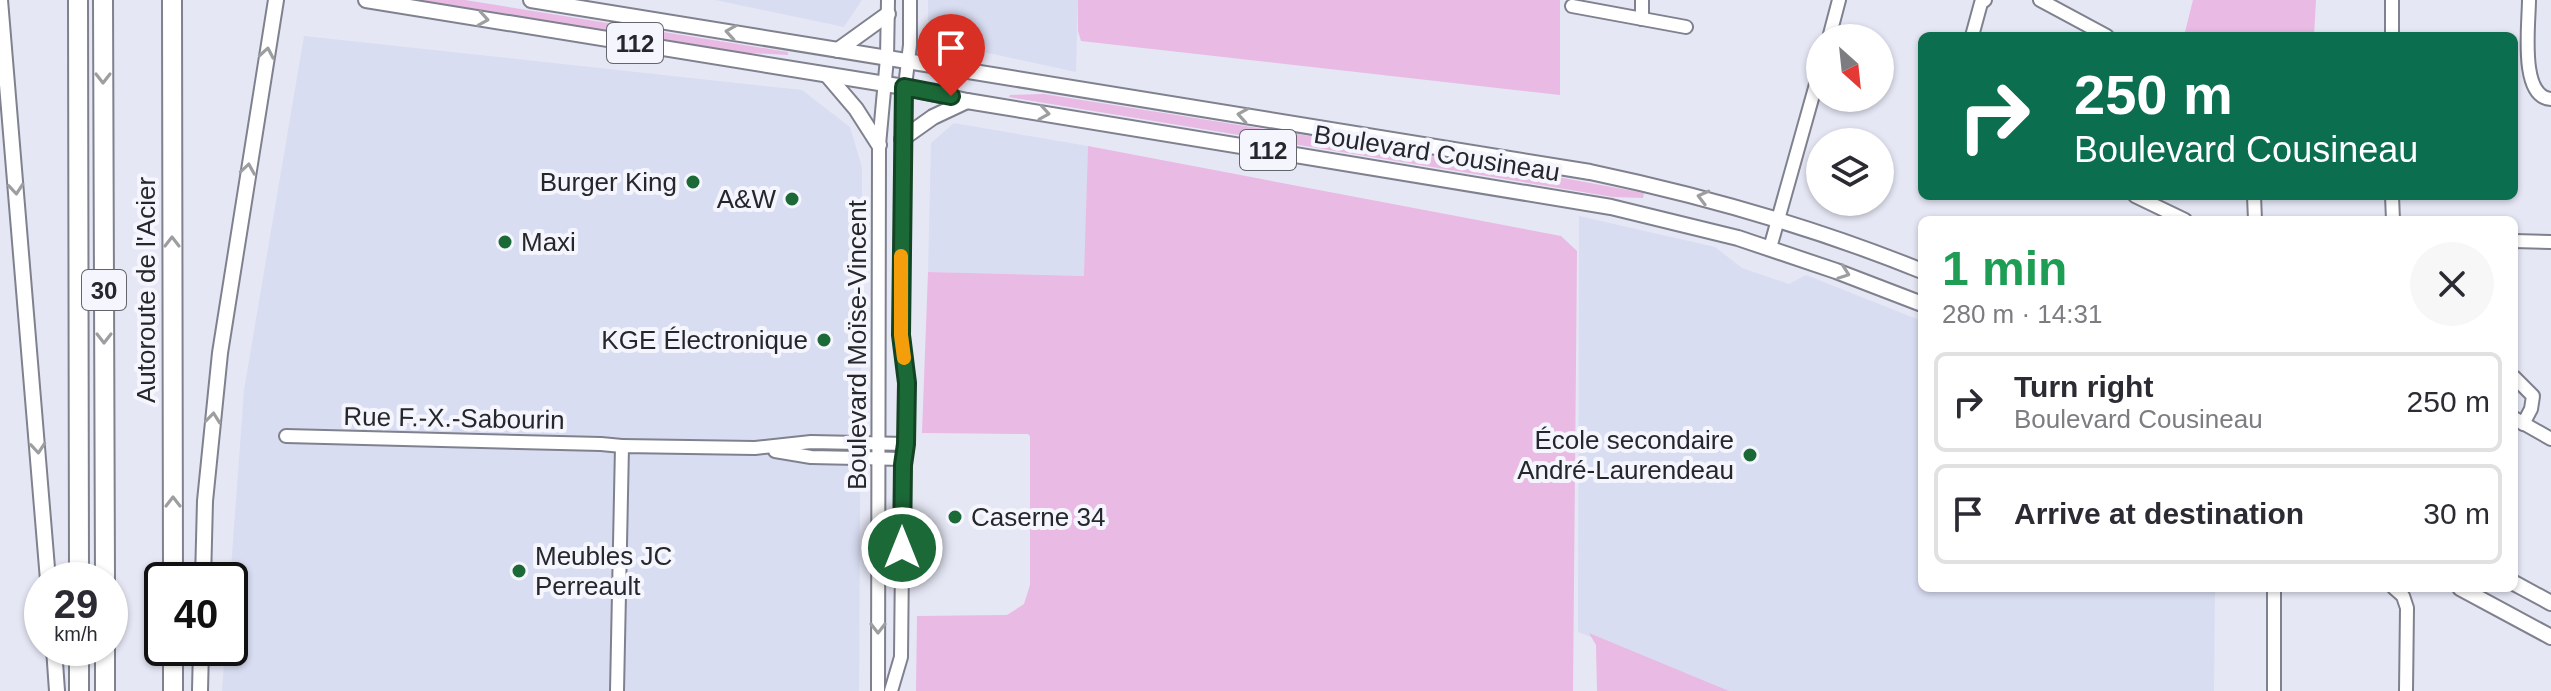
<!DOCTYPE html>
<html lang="en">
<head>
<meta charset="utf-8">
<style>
	:root { --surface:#fff; --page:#f7f7f7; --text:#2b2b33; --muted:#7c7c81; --line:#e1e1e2 }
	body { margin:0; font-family:Arial,sans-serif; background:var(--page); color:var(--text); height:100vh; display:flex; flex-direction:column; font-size:30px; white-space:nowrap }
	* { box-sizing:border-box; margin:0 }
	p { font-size:26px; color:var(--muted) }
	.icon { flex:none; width:44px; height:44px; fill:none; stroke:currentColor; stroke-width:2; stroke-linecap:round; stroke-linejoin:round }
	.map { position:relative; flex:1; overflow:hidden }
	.details { position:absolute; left:1918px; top:216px; width:600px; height:376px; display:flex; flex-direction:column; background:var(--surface); border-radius:12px; box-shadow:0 2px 6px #0004 }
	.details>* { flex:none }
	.banner { position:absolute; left:1918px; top:32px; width:600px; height:168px; border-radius:12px; box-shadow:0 2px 6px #0004; background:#0b6e4f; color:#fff; overflow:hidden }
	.needle { width:52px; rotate:153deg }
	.buttons { position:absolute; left:1806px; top:24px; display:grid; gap:16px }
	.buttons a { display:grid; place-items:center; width:88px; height:88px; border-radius:50%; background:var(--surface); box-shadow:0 2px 6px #0004; font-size:40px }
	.speed { position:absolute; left:24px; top:562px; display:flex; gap:16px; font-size:40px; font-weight:700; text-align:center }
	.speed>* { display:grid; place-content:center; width:104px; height:104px; border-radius:50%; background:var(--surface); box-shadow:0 2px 6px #0004; line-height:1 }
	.speed small { font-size:20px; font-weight:400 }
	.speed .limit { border:4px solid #111; border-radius:12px; background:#fff; color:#111 }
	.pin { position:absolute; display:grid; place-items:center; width:68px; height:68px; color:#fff; margin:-82px -34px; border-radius:50% 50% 50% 0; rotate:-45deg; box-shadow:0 0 8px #0007 }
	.pin .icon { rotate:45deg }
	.me { position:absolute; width:88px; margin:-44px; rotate:0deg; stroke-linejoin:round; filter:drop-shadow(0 0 6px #0008) }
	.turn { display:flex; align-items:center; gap:28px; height:168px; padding:0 24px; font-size:36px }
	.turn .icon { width:104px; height:104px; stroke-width:2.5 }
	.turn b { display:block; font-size:56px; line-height:68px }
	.round { display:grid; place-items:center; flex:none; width:84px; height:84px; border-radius:42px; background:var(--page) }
	.head { display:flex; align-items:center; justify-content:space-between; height:136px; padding:0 24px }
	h1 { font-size:48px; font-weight:600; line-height:60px; color:#1e9e55 }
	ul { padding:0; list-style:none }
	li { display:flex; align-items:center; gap:24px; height:100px; margin:0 16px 12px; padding:0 8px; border:4px solid var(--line); border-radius:12px }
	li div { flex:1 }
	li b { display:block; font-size:30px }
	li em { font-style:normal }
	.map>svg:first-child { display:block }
	.built { fill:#d9ddf2 }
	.green { fill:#e9bae3 }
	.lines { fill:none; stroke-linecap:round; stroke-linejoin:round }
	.minor-casing { stroke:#7f818e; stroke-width:16 }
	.major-casing { stroke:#7f818e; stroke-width:18 }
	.highway-casing { stroke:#7f818e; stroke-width:22 }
	.minor { stroke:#fff; stroke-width:12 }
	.major { stroke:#fff; stroke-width:14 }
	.highway { stroke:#fff; stroke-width:18 }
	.oneway { stroke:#9d9ea0 }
	.route-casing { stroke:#124424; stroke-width:20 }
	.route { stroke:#1c6938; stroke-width:14 }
	.slow { stroke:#f59e0b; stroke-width:14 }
	.poi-dot { fill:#1c6938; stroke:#f4f5fd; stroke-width:3 }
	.labels { text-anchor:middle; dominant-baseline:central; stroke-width:8; stroke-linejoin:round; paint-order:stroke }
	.shield { fill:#f4f5fd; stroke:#64656b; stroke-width:2 }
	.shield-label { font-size:24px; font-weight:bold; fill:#26272c }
	.street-label { font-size:26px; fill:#26272c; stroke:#f4f5fd }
	.poi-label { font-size:26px; fill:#26272c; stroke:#f4f5fd; text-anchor:end }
</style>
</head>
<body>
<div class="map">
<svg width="2551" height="691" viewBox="0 0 2551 691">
	<rect width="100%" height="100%" fill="#e5e7f5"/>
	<g class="built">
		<polygon points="715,0 862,0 844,27"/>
		<polygon points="928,0 1078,0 1076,72 928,40"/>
		<polygon points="304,36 802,90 850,127 862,167 859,691 222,691 225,648 230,648 230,582 244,390"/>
		<polygon points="954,123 1088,146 1085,276 928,272 931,143"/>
		<polygon points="1579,216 1715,247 1742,268 1789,284 1806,275 1922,321 1922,588 2215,588 2214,691 1724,691 1578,632"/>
	</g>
	<g class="green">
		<polygon points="411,0 465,0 788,52 788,55 732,52"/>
		<polygon points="1078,0 1560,0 1560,95 1081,41 1078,31"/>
		<polygon points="2193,0 2316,0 2314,36 2184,36"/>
		<polygon points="1044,94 1504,167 1644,193 1643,198 1613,197 1009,97 1010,95"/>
		<polygon points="1088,146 1561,236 1577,251 1573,691 916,691 917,616 1007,615 1024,604 1030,585 1030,436 1028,434 922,433 928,272 1084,276"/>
		<polygon points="1589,633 1729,691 1597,691 1596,645"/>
	</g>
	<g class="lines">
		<g class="minor-casing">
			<g id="minor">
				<polyline points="1642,0 1642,19"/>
				<polyline points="2040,0 2107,36"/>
				<path d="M 2529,0 C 2529,24 2519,97 2551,99"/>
				<polyline points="1572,6 1686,27"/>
				<polyline points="1972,36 1981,3 1985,0"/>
				<polyline points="2392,36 2392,0"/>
				<polyline points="1829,38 1839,0"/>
				<polyline points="2135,196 2185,220"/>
				<polyline points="2254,196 2255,220"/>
				<polyline points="2392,196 2393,220"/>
				<polyline points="2514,241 2551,242"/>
				<polyline points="1770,248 1820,70"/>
				<polyline points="2514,377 2533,396 2531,409 2523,424"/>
				<polyline points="2514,418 2551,439"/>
				<polyline points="286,436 601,444 622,446"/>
				<polyline points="775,451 811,457 903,459"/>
				<polyline points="2394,588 2403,596 2407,608 2406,691"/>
				<polyline points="617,691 622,446 755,448 811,442 906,444"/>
				<polyline points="878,691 879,145 887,58 888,0"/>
				<polyline points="891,691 901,657 903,465 906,444 907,383 901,335 902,111 910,45 910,0"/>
				<polyline points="2274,691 2274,588"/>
			</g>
		</g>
		<g class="major-casing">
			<g id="major">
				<polyline points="0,0 48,580"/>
				<polyline points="366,0 904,87 967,101 1611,207 1738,238 1836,271 1922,304"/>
				<path d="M 531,0 L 1590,172 C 1704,196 1814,227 1922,271"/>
				<polyline points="838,50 888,14"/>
				<polyline points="827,75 856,109 879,145"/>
				<polyline points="902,139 933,117 967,101"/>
				<polyline points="203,580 205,501 220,353 276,0"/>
				<polyline points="2514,583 2551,603"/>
				<polyline points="2460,588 2551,637"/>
				<polyline points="54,648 57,691"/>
				<polyline points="200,691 201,648"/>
			</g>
		</g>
		<g class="highway-casing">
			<g id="highway">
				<polyline points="78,0 79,580"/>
				<polyline points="103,0 105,580"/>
				<polyline points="172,0 173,580"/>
				<polyline points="79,648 79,691"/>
				<polyline points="173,648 173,691"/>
				<polyline points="105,691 105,648"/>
			</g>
		</g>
		<use href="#minor" class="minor"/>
		<use href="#major" class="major"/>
		<use href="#highway" class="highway"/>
	</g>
	<defs><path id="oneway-chevron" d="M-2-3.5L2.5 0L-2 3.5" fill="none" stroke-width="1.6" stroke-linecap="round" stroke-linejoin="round" transform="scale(2)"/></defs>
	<g class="oneway">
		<use href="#oneway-chevron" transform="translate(483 19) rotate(9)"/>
		<use href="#oneway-chevron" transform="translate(731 32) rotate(-171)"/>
		<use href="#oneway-chevron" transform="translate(267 53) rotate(-80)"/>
		<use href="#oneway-chevron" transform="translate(103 78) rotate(90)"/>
		<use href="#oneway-chevron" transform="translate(1044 113) rotate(9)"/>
		<use href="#oneway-chevron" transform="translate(1243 115) rotate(-171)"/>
		<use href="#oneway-chevron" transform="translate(248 169) rotate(-81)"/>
		<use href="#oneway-chevron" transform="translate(16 189) rotate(85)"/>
		<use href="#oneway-chevron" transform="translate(1703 197) rotate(-165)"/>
		<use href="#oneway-chevron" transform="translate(172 242) rotate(-90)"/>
		<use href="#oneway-chevron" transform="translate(1844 273) rotate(20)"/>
		<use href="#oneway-chevron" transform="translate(104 338) rotate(90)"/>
		<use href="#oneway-chevron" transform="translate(213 418) rotate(-84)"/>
		<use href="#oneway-chevron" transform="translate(38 448) rotate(85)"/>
		<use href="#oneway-chevron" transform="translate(173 502) rotate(-90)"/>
		<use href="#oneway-chevron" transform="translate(878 628) rotate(90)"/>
	</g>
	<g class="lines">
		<g class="route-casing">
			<polyline id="route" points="902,548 903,465 906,444 907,383 901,335 904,87 951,96"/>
		</g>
		<use href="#route" class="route"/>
		<polyline class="slow" points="901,256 901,335 904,358"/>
	</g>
	<g class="poi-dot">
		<circle cx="693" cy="182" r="8"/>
		<circle cx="792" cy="199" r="8"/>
		<circle cx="505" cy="242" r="8"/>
		<circle cx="824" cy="340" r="8"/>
		<circle cx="1750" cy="455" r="8"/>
		<circle cx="955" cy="517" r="8"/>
		<circle cx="519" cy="571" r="8"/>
	</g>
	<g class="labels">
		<g class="shield">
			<rect x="607" y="23" width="56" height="40" rx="6"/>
			<rect x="1240" y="130" width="56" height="40" rx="6"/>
			<rect x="82" y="270" width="44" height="40" rx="6"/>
		</g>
		<g class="shield-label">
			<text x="635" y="43">112</text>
			<text x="1268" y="150">112</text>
			<text x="104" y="290">30</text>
		</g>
		<g class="street-label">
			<text transform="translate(1437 153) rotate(9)">Boulevard Cousineau</text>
			<text transform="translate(146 290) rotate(-90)">Autoroute de l'Acier</text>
			<text transform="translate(857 345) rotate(-90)">Boulevard Moïse-Vincent</text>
			<text transform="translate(454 418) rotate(1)">Rue F.-X.-Sabourin</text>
		</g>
		<g class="poi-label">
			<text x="677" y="182">Burger King</text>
			<text x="776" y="199">A&amp;W</text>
			<text x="521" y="242" text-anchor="start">Maxi</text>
			<text x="808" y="340">KGE Électronique</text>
			<text x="1734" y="440">École secondaire<tspan x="1734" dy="30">André-Laurendeau</tspan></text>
			<text x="971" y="517" text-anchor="start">Caserne 34</text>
			<text x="535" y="556" text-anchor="start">Meubles JC<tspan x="535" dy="30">Perreault</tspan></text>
		</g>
	</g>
</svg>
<div class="buttons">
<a><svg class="needle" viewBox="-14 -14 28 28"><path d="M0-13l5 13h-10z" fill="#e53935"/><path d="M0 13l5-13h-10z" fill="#7c7c81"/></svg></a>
<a><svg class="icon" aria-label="layers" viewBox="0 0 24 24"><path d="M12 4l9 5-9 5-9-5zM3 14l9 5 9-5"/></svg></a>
</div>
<div class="speed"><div>29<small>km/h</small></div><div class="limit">40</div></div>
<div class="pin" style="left:951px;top:96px;background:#d93025"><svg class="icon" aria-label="arrive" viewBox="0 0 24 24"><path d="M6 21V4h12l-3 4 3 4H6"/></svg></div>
<svg class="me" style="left:902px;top:548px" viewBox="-20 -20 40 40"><circle r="17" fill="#1c6938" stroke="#fff" stroke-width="3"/><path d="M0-11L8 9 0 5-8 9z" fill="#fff"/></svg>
<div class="banner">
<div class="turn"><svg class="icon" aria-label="right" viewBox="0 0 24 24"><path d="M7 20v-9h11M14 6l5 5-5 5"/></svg><div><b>250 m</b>Boulevard Cousineau</div></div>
</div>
<section class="details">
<div class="head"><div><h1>1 min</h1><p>280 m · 14:31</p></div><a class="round"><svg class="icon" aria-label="close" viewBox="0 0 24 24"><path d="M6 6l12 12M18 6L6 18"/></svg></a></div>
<ul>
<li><svg class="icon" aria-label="right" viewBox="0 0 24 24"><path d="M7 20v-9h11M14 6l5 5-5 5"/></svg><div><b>Turn right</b><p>Boulevard Cousineau</p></div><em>250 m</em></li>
<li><svg class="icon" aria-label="arrive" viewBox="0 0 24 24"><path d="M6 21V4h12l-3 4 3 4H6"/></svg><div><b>Arrive at destination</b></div><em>30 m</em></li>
</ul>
</section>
</div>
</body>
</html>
